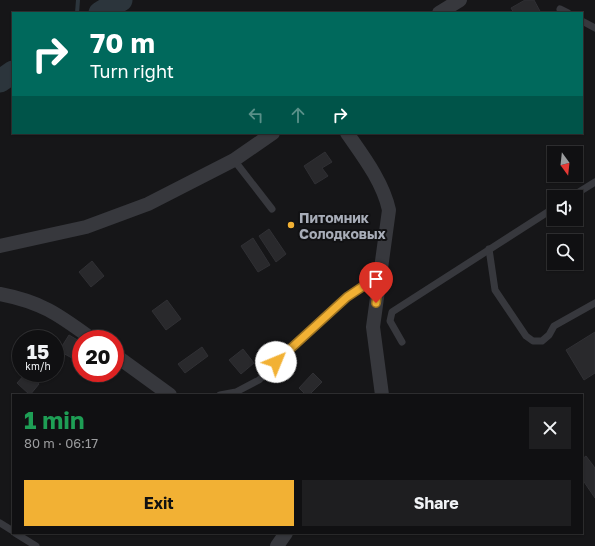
<!DOCTYPE html>
<html lang="en">
<head>
<meta charset="utf-8">
<style>
	:root { --surface:#101012; --page:#1e1e20; --text:#f1f3f6; --muted:#9c9d9f; --line:#303032; --accent:#f2b134 }
	body { margin:0; font-family:"Golos Text",sans-serif; background:var(--page); color:var(--text); height:100vh; display:flex; flex-direction:column; font-size:15px; white-space:nowrap }
	* { box-sizing:border-box; margin:0 }
	p { font-size:13px; color:var(--muted) }
	.icon { flex:none; width:22px; height:22px; fill:none; stroke:currentColor; stroke-width:2; stroke-linecap:round; stroke-linejoin:round }
	.map { position:relative; flex:1; overflow:hidden }
	.details { position:absolute; left:12px; top:394px; width:571px; height:140px; display:flex; flex-direction:column; background:var(--surface); border-radius:0px; box-shadow:0 1px 3px #0004,0 0 0 1px var(--line) }
	.details>* { flex:none }
	.hud { position:absolute; left:12px; top:12px; width:571px; height:122px; border-radius:0px; box-shadow:0 1px 3px #0004,0 0 0 1px var(--line); background:#00695c; color:#fff; overflow:hidden }
	.needle { width:26px; rotate:165deg }
	.buttons { position:absolute; left:547px; top:146px; display:grid; gap:8px }
	.buttons a { display:grid; place-items:center; width:36px; height:36px; border-radius:0px; background:var(--surface); box-shadow:0 1px 3px #0004,0 0 0 1px var(--line); font-size:20px }
	.speed { position:absolute; left:12px; top:330px; display:flex; gap:8px; font-size:20px; font-weight:700; text-align:center }
	.speed>* { display:grid; place-content:center; width:52px; height:52px; border-radius:50%; background:var(--surface); box-shadow:0 1px 3px #0004,0 0 0 1px var(--line); line-height:1 }
	.speed small { font-size:10px; font-weight:400 }
	.speed .limit { border:6px solid #d22; background:#fff; color:#111 }
	.pin { position:absolute; display:grid; place-items:center; width:34px; height:34px; color:#fff; margin:-41px -17px; border-radius:50% 50% 50% 0; rotate:-45deg; box-shadow:0 0 4px #0007 }
	.pin .icon { rotate:45deg }
	.me { position:absolute; width:44px; margin:-22px; rotate:45deg; stroke-linejoin:round; filter:drop-shadow(0 0 3px #0008) }
	.turn { display:flex; align-items:center; gap:14px; height:84px; padding:0 12px; font-size:18px }
	.turn .icon { width:52px; height:52px; stroke-width:2.5 }
	.turn b { display:block; font-size:28px; line-height:34px }
	.lanes { display:flex; align-items:center; height:38px; padding:0 12px; background:#0003; justify-content:center; gap:20px; direction:ltr }
	.lanes .off { opacity:.35 }
	.round { display:grid; place-items:center; flex:none; width:42px; height:42px; border-radius:0px; background:var(--page) }
	.summary { display:flex; align-items:center; justify-content:space-between; height:68px; padding:0 12px }
	h1 { font-size:24px; font-weight:700; line-height:30px; color:#1e9e55 }
	.cta { display:flex; gap:8px; margin-top:auto; padding:8px 12px }
	.cta a { flex:1; height:46px; border-radius:0px; background:var(--accent); color:#111; font-size:16px; font-weight:700; line-height:46px; text-align:center }
	.cta a+a { background:var(--page); color:var(--text) }
	.map>svg:first-child { display:block }
	.lines { fill:none; stroke-linecap:round; stroke-linejoin:round }
	.stream { stroke:#2c353c; stroke-width:4 }
	.river { stroke:#2c353c; stroke-width:23 }
	.building { fill:#29292c; stroke:#303034 }
	.service { stroke:#37383d; stroke-width:7 }
	.minor { stroke:#37383d; stroke-width:14 }
	.route-casing { stroke:#9d7322; stroke-width:10 }
	.route { stroke:#f2b134; stroke-width:7 }
	.poi-dot { fill:#f2b134; stroke:#111113; stroke-width:1.5 }
	.labels { text-anchor:middle; dominant-baseline:central; stroke-width:4; stroke-linejoin:round; paint-order:stroke }
	.poi-label { font-size:14px; font-weight:bold; fill:#a8adb8; stroke:#111113; text-anchor:start }
</style>
</head>
<body>
<div class="map">
<svg width="595" height="546" viewBox="0 0 595 546">
	<rect width="100%" height="100%" fill="#161618"/>
	<g class="lines">
		<polyline class="stream" points="77,13 78,0"/>
		<g class="river">
			<polyline points="100,13 121,0"/>
			<polyline points="0,81 13,72"/>
		</g>
	</g>
	<g class="building">
		<polygon points="525,0 534,0 541,13 514,13 511,8"/>
		<polygon points="325,152 332,162 322,168 328,176 315,184 304,166"/>
		<polygon points="269,229 286,254 276,262 259,236"/>
		<polygon points="253,238 270,265 258,272 241,246"/>
		<polygon points="92,261 104,276 91,287 79,272"/>
		<polygon points="167,300 181,319 166,330 152,311"/>
		<polygon points="595,332 595,373 584,380 566,350"/>
		<polygon points="69,335 81,342 72,358 59,351"/>
		<polygon points="202,347 208,356 185,373 178,364"/>
		<polygon points="243,349 254,363 241,374 229,360"/>
		<polygon points="26,373 39,384 30,395 17,383"/>
		<polygon points="313,373 322,382 309,395 306,395 299,388"/>
		<polygon points="586,456 595,468 595,498 582,479 582,459"/>
	</g>
	<g class="lines">
		<g class="service">
			<polyline points="560,9 568,13"/>
			<polyline points="582,21 595,28"/>
			<polyline points="234,160 272,209"/>
			<polyline points="571,197 595,182"/>
			<polyline points="489,249 495,290 526,336 533,341 542,341 549,335 554,326 595,303"/>
			<polyline points="402,342 390,321 392,312 554,208"/>
			<polyline points="220,395 236,392 259,380 347,297 380,275"/>
			<polyline points="0,523 13,531"/>
			<polyline points="15,533 36,546"/>
		</g>
		<g class="minor">
			<polyline points="439,13 460,0"/>
			<path d="M 347,133 C 363,156 383,182 389,210 L 373,327 L 382,395"/>
			<polyline points="0,246 86,227 148,204 234,160 273,133"/>
			<path d="M 0,294 C 42,302 59,315 92,339"/>
			<polyline points="115,355 170,395"/>
			<polyline points="277,546 286,533"/>
		</g>
	</g>
	<g class="lines">
		<g class="route-casing">
			<polyline id="route" points="276,362 347,297 380,275 376,303"/>
		</g>
		<use href="#route" class="route"/>
	</g>
	<circle class="poi-dot" cx="291" cy="225" r="4"/>
	<g class="labels">
		<g class="poi-label">
			<text x="299" y="217">Питомник<tspan x="299" dy="16">Солодковых</tspan></text>
		</g>
	</g>
</svg>
<div class="buttons">
<a><svg class="needle" viewBox="-14 -14 28 28"><path d="M0-13l5 13h-10z" fill="#e53935"/><path d="M0 13l5-13h-10z" fill="#9c9d9f"/></svg></a>
<a><svg class="icon" aria-label="sound" viewBox="0 0 24 24"><path d="M4 9h4l5-4v14l-5-4H4zM17 9q2 3 0 6"/></svg></a>
<a><svg class="icon" aria-label="search" viewBox="0 0 24 24"><circle cx="10" cy="10" r="6"/><path d="M15 15l6 6"/></svg></a>
</div>
<div class="speed"><div>15<small>km/h</small></div><div class="limit">20</div></div>
<div class="pin" style="left:376px;top:303px;background:#d93025"><svg class="icon" aria-label="arrive" viewBox="0 0 24 24"><path d="M6 21V4h12l-3 4 3 4H6"/></svg></div>
<svg class="me" style="left:276px;top:362px" viewBox="-20 -20 40 40"><circle r="19" fill="#fff"/><path d="M0-13L10 11 0 6-10 11z" fill="#f2b134"/></svg>
<div class="hud">
<div class="turn"><svg class="icon" aria-label="right" viewBox="0 0 24 24"><path d="M7 20v-9h11M14 6l5 5-5 5"/></svg><div><b>70 m</b>Turn right</div></div>
<div class="lanes"><svg class="icon off" aria-label="left" viewBox="0 0 24 24"><path d="M17 20v-9H6M10 6l-5 5 5 5"/></svg><svg class="icon off" aria-label="ahead" viewBox="0 0 24 24"><path d="M12 20V5M6 11l6-6 6 6"/></svg><svg class="icon" aria-label="right" viewBox="0 0 24 24"><path d="M7 20v-9h11M14 6l5 5-5 5"/></svg></div>
</div>
<section class="details">
<div class="summary"><div><h1>1 min</h1><p>80 m · 06:17</p></div><a class="round"><svg class="icon" aria-label="close" viewBox="0 0 24 24"><path d="M6 6l12 12M18 6L6 18"/></svg></a></div>
<div class="cta"><a>Exit</a><a>Share</a></div>
</section>
</div>
</body>
</html>
